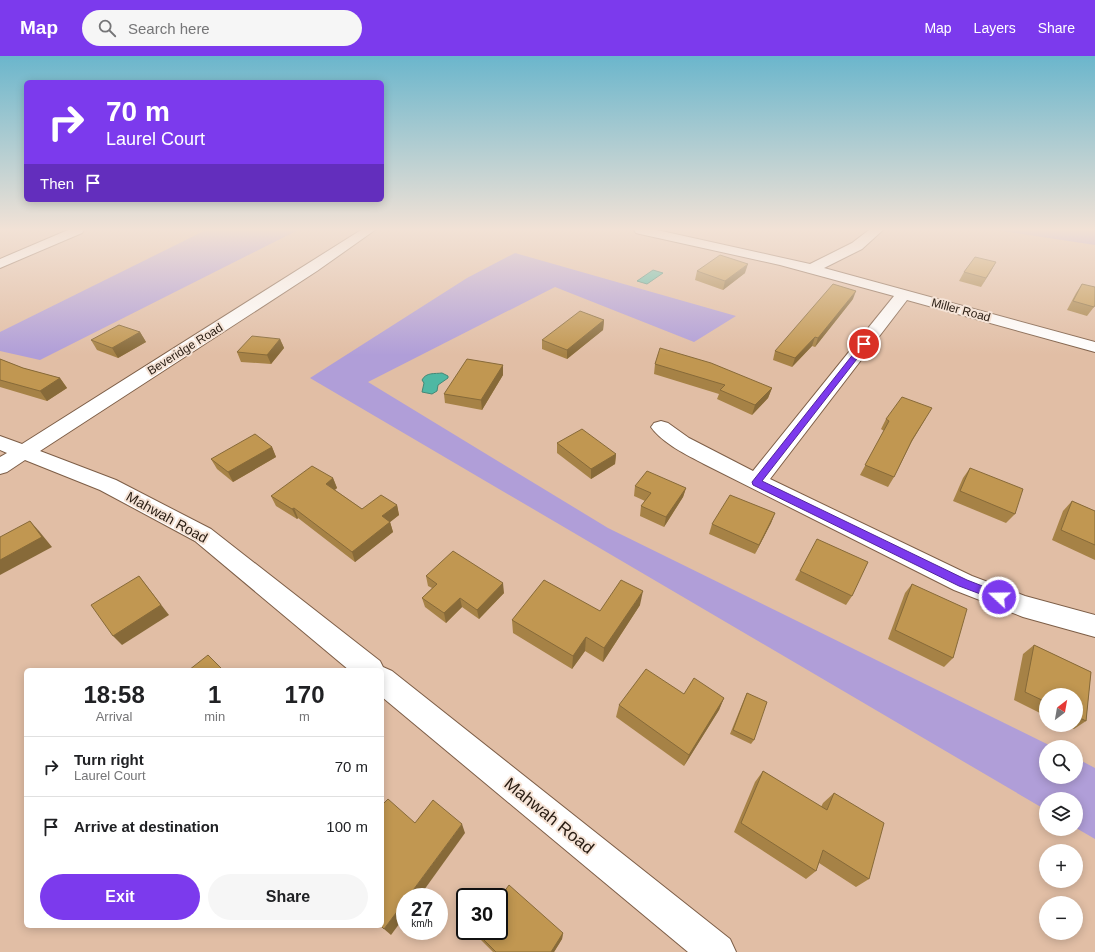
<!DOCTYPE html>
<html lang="en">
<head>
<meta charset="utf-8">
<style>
	:root { --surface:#fff; --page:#f6f6f6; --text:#202124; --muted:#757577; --line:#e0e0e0; --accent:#7c3aed }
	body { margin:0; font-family:Arial,sans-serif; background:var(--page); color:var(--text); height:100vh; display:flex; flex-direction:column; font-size:15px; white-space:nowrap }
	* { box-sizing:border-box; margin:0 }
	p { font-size:13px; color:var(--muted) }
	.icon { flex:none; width:22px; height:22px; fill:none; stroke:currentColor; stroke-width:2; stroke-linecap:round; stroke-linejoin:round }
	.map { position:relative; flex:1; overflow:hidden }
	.side { position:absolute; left:24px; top:612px; width:360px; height:260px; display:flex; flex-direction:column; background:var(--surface); border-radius:6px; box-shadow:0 2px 10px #0003 }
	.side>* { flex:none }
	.guide { position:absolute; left:24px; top:24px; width:360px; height:122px; border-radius:6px; box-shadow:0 2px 10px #0003; background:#7c3aed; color:#fff; overflow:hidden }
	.needle { width:26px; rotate:31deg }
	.controls { position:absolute; left:1039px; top:632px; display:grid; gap:8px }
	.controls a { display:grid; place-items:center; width:44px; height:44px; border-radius:50%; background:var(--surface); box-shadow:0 2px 10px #0003; font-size:20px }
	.speed { position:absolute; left:396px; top:832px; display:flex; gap:8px; font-size:20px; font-weight:700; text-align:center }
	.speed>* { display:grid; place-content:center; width:52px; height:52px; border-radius:50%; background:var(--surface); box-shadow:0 2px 10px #0003; line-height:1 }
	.speed small { font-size:10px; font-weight:400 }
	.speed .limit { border:2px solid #111; border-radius:6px; background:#fff; color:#111 }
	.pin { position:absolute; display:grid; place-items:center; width:34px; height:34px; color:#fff; margin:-17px; border:2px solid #fff; border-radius:50%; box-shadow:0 1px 4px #0007 }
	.me { position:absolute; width:44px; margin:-22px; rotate:291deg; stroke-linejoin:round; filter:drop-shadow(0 0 3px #0008) }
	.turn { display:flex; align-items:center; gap:14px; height:84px; padding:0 16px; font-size:18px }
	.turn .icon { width:52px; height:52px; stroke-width:2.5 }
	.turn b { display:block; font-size:28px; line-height:34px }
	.then { display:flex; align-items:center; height:38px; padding:0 16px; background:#0003; gap:8px; font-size:15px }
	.eta { display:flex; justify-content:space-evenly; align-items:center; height:68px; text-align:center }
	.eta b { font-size:24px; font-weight:700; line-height:28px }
	.action { display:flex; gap:8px; margin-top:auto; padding:8px 16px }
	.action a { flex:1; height:46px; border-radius:24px; background:var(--accent); color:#fff; font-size:16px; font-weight:700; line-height:46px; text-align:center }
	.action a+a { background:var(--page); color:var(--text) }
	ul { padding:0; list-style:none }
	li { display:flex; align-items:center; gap:12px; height:60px; padding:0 16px; border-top:1px solid var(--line) }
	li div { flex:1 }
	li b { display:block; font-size:15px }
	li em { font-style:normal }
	header { display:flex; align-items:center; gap:24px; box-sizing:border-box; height:56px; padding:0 20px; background:var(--accent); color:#fff }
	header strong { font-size:19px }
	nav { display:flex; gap:22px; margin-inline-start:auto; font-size:14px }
	.search { width:280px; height:36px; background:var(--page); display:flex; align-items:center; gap:10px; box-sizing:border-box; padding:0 14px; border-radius:22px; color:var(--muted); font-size:15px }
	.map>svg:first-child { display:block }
	.green { fill:#b09ed8 }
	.water { fill:#4fb8a3; stroke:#438977 }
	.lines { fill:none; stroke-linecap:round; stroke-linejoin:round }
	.minor-casing { stroke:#7d5e47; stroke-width:2 }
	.minor { fill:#fff; fill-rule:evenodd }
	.wall { fill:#a68246 }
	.shaded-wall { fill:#876a39 }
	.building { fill:#c19751; stroke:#876a39 }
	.route { fill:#7c3aed; stroke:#51269a }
	.labels { text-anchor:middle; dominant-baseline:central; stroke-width:4; stroke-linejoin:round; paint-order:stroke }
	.far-street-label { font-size:12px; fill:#271b11; stroke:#f5e3d6 }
	.street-label { font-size:14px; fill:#271b11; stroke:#f5e3d6 }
	.near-street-label { font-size:17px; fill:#271b11; stroke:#f5e3d6 }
</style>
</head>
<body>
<header>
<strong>Map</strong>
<div class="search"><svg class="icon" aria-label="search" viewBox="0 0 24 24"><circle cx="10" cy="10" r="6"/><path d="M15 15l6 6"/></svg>Search here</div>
<nav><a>Map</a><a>Layers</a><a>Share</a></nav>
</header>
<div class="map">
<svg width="1095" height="896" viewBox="0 0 1095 896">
	<rect width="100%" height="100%" fill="#e1bea5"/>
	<g class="green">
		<polygon points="206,174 298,174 40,304 0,295 0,276"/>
		<polygon points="997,174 1095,174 1095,189"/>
		<polygon points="515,197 736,260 694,286 555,231 368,326 608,472 1053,691 1046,691 1046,721 1076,721 1076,702 1095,712 1095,783 1076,772 1076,743 1046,743 1046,754 310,322 467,222"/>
	</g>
	<g class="water">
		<polygon points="653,214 663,217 647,228 637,225"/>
		<path d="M 442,317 L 448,320 L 448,322 L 438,329 L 437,335 L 432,338 L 422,336 L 424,327 L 422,324 C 426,316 435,318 442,317 Z"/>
	</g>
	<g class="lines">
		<g class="minor-casing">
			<g id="minor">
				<polygon points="68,174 84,174 82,177 0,212 0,203"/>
				<polygon points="361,174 375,174 317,215 40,395 116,424 211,473 380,605 383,611 392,615 730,883 736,896 688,896 382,641 382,614 349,614 195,485 100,434 25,404 7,416 0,418 0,401 7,397 0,394 0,380 22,388"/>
				<path d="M 634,174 L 657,174 L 810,208 L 852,187 L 869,174 L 883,174 L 862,193 L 824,212 L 1095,286 L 1095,296 L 907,244 L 770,423 L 972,520 L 1025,540 L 1095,559 L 1095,581 L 1023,561 L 954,534 L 704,408 C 687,399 662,387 651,371 L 654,367 L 661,365 L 668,367 L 689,382 L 753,415 L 894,240 L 780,209 L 640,178 L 636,177 Z"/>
			</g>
		</g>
		<use href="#minor" class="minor"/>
	</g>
	<g class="wall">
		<polygon points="996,206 981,231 959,225 964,216"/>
		<polygon points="697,215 745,217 723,234 695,224"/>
		<polygon points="1082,228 1094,251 1087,260 1067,254 1076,237"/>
		<polygon points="853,243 815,291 812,290 792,311 773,304 775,295"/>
		<polygon points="604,264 603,274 567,303 542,293 542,284"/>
		<polygon points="140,276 146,286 118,302 97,294 91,284"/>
		<polygon points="280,283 284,292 271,308 241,306 237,296"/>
		<polygon points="0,303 23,312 60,322 67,332 47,345 0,331"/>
		<polygon points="655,308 772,332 768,342 752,359 717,343 719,338 654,318"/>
		<polygon points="503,309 503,319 482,354 445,347 444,338"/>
		<polygon points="926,362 911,387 894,421 888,431 860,419 884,375 881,373 886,363"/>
		<polygon points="557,387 616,398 615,408 591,423 557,397"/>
		<polygon points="272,391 276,401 233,426 217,413 211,403"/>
		<polygon points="970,412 1015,458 1006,467 953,445 963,422"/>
		<polygon points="333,422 337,432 335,434 362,453 397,449 399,459 390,466 393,476 355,506 298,462 297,463 276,450 271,440"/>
		<polygon points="635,430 686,432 683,441 664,471 640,460 641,450 645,445 634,440"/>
		<polygon points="1072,445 1095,455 1095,504 1052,484 1063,455"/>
		<polygon points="775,457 771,467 755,498 709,478 712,468"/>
		<polygon points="800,515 852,540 846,549 795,524"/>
		<polygon points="426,520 504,537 479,563 462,551 446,567 425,551 422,542 432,532 428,530"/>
		<polygon points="912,528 953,602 944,611 888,583 905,537"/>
		<polygon points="640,549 603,606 585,595 572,613 513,577 512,564 600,555"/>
		<polygon points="1034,589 1091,616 1086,665 1074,673 1065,669 1076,669 1076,639 1046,639 1046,660 1014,644 1023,598"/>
		<polygon points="747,637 754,684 751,688 730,678 745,641"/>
		<polygon points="684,638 724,642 719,654 684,710 616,661 619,649"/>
		<polygon points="763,715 821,751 823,747 834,737 869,823 856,831 819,807 816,815 806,823 734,776 755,726"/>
		<polygon points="477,877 563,877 562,883 554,896 493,896 480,883"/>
	</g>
	<g class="shaded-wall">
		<polygon points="996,206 991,215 981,231 986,222"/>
		<polygon points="748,208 745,217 723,234 725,225"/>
		<polygon points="856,235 853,243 815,291 818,282"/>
		<polygon points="604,264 603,274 567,303 567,294"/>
		<polygon points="140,276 146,286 118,302 112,292"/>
		<polygon points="815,281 812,290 792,311 795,302"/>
		<polygon points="280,283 284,292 271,308 267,299"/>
		<polygon points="503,309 503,319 482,354 481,344"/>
		<polygon points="60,322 67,332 47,345 40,335"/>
		<polygon points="772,332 768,342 752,359 755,349"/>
		<polygon points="272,391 276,401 233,426 228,416"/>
		<polygon points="616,398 615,408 591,423 591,413"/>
		<polygon points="333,422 337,432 329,438 326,428"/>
		<polygon points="686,432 683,441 664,471 666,461"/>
		<polygon points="397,449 399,459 385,470 382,460"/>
		<polygon points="294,452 298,462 297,463 292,453"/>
		<polygon points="775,457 771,467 755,498 759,489"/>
		<polygon points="30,465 39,475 52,491 0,519 0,504"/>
		<polygon points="390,466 393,476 355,506 352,496"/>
		<polygon points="139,520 169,559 122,589 113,580"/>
		<polygon points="503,527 504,537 479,563 477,554"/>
		<polygon points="643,535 640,549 603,606 604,592"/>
		<polygon points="460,542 462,551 446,567 444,557"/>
		<polygon points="586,581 585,595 572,613 573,600"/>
		<polygon points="724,642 719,654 684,710 689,699"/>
		<polygon points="462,768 465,777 419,841 408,841"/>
		<polygon points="405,845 405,860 391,879 384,873"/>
		<polygon points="563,877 562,883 554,896 551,896"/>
	</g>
	<g class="building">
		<polygon points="720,199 748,208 725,225 697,215"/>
		<polygon points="975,201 996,206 986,222 964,216"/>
		<polygon points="833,228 856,235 818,282 815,281 795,302 775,295"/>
		<polygon points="1082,228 1095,231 1095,249 1094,251 1073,245"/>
		<polygon points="580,255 604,264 567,294 542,284"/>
		<polygon points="119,269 140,276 112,292 91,284"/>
		<polygon points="252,280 280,283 267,299 237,296"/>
		<polygon points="660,292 711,307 772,332 755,349 720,334 725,329 655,308"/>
		<polygon points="0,303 23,312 60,322 40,335 0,324"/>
		<polygon points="467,303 503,309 481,344 444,338"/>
		<polygon points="902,341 932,352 912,384 894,421 865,409 889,365 886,363"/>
		<polygon points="582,373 616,398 591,413 557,387"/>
		<polygon points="255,378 272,391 228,416 211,403"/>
		<polygon points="312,410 333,422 326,428 362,453 381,439 397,449 382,460 390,466 352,496 294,452 292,453 271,440"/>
		<polygon points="970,412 1023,433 1015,458 960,435"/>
		<polygon points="647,415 686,432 666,461 641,450 651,437 635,430"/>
		<polygon points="730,439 775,457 759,489 712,468"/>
		<polygon points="1072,445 1095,455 1095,489 1061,474"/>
		<polygon points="30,465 42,481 0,504 0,481"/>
		<polygon points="817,483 868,506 852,540 800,515"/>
		<polygon points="453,495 503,527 477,554 460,542 444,557 422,542 437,528 426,520"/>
		<polygon points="139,520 161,549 113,580 91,549"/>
		<polygon points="544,524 600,555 621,524 643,535 604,592 586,581 573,600 512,564"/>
		<polygon points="912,528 967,553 953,602 895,574"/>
		<polygon points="1034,589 1091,616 1086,665 1076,660 1076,639 1046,639 1046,646 1025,636"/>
		<polygon points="208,599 223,614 189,614"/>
		<polygon points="646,613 684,638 694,622 724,642 689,699 619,649"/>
		<polygon points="747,637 767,646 754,684 733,674"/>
		<polygon points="763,715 827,754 834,737 884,767 869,823 823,794 816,815 741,767"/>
		<polygon points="388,743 415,767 433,744 462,768 408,841 405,841 405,845 384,873 381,870 382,870 382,749"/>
		<polygon points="509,829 563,877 551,896 496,896 477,877 478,875 499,875 499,843"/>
	</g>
	<linearGradient id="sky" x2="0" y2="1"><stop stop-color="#6bb6cc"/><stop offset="0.58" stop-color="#f2e2d6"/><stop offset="1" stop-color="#f2e2d6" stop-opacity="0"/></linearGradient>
	<rect width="1095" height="299" fill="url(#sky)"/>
	<polygon class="route" points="864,286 868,288 867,290 762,425 967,524 1003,538 1004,541 1003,544 999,545 959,530 753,429 752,426 862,287"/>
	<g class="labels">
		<g class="far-street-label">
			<text transform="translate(961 254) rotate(15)">Miller Road</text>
			<text transform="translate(185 293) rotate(-32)">Beveridge Road</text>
		</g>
		<g class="street-label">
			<text transform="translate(167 461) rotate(29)">Mahwah Road</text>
		</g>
		<g class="near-street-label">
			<text transform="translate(549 760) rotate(39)">Mahwah Road</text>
		</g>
	</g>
</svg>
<div class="controls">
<a><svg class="needle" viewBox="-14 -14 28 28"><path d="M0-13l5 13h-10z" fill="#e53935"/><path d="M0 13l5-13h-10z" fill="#757577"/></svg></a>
<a><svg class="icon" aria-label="search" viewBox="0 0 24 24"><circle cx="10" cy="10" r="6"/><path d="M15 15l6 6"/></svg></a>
<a><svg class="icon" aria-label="layers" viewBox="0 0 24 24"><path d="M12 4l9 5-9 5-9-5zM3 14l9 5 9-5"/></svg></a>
<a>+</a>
<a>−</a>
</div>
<div class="speed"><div>27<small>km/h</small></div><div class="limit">30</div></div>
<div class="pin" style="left:864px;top:288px;background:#d93025"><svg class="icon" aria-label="arrive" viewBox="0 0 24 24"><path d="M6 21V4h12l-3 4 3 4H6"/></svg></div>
<svg class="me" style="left:999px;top:541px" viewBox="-20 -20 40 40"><circle r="17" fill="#7c3aed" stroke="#fff" stroke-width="3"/><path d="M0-11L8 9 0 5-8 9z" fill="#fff"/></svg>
<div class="guide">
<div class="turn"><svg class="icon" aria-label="right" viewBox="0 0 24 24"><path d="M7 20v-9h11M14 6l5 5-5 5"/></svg><div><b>70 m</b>Laurel Court</div></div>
<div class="then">Then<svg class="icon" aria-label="arrive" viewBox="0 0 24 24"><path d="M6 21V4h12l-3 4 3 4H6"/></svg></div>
</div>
<section class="side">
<div class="eta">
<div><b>18:58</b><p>Arrival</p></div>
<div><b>1</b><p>min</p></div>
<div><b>170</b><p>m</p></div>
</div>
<ul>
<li><svg class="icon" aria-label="right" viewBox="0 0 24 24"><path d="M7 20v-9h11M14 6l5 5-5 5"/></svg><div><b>Turn right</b><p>Laurel Court</p></div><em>70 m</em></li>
<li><svg class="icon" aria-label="arrive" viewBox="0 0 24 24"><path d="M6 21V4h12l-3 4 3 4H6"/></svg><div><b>Arrive at destination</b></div><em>100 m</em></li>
</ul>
<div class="action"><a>Exit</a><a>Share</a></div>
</section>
</div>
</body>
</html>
